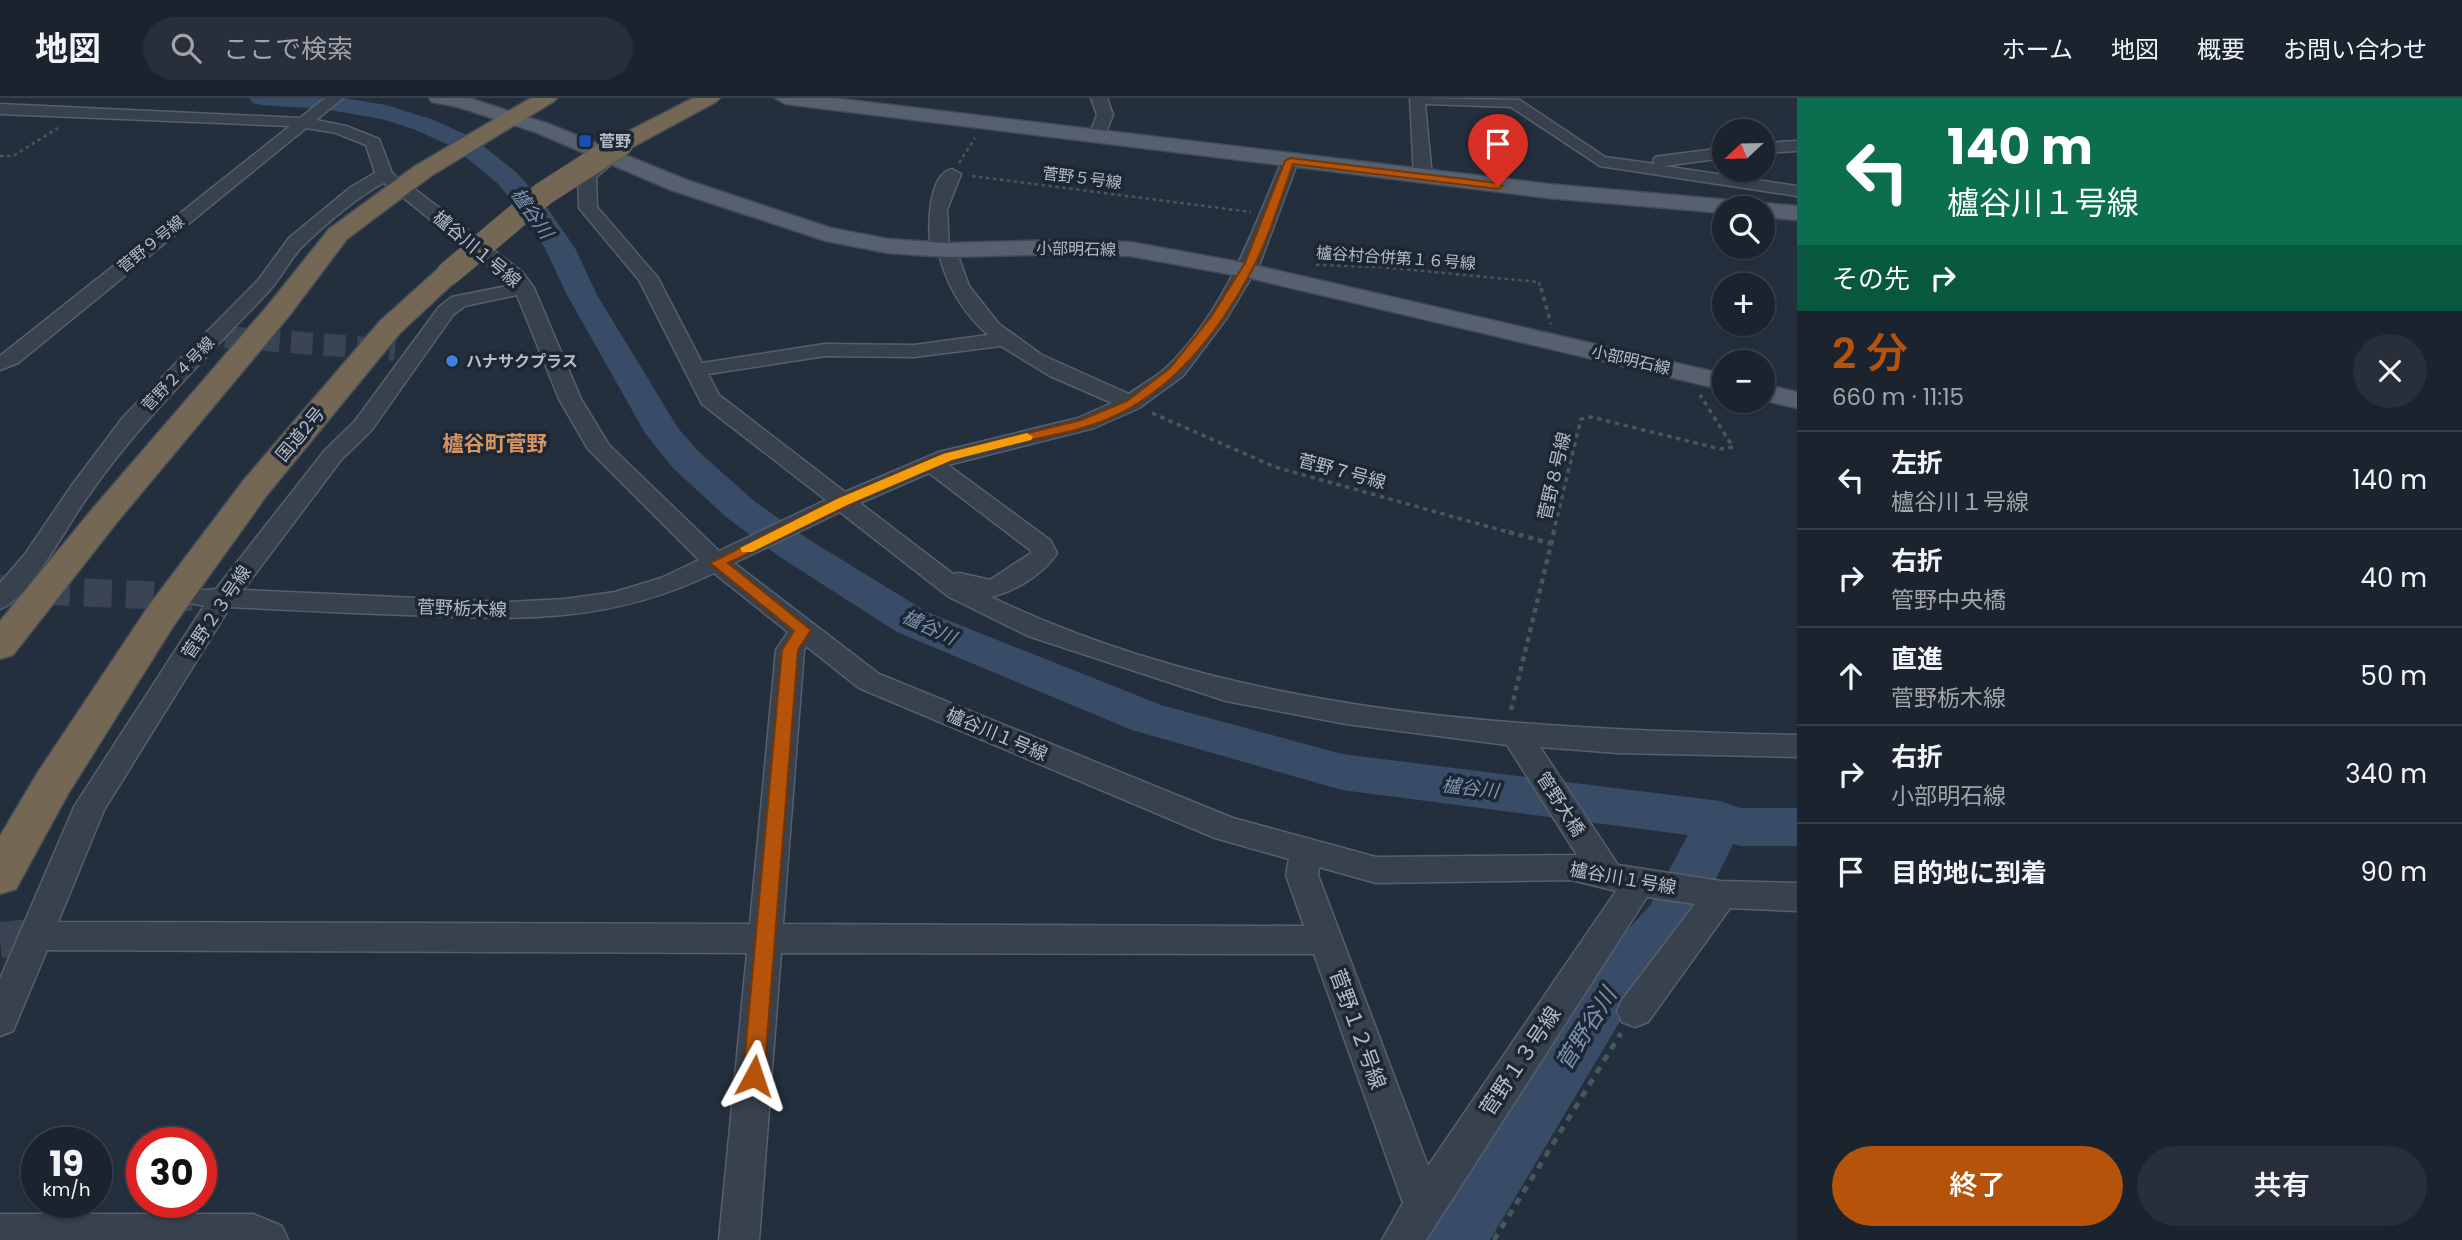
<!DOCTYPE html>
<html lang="ja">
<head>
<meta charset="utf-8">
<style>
	:root { --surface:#1b232e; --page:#282f3a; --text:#f1f3f6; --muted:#a0a4aa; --line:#39404a; --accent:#b45309 }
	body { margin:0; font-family:Poppins,"Noto Sans JP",sans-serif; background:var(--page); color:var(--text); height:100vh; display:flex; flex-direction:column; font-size:26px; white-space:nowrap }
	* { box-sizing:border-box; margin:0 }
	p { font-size:23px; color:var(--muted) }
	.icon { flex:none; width:38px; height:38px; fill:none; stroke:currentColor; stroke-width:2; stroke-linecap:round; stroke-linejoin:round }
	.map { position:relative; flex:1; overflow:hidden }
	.drawer { display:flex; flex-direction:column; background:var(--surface); width:665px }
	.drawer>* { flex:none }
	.guide { background:#0b6e4f; color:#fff; overflow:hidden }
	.needle { width:46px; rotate:248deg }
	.controls { position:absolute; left:1712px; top:21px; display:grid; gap:14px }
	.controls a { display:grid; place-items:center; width:63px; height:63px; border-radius:50%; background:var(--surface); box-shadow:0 2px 5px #0004,0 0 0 2px var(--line); font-size:35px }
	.speed { position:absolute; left:21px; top:1029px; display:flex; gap:14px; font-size:35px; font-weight:700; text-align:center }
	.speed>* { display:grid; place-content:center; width:91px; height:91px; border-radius:50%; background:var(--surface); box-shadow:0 2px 5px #0004,0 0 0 2px var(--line); line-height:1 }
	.speed small { font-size:18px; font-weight:400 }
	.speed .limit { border:10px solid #d22; background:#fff; color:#111 }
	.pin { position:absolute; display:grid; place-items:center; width:60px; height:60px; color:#fff; margin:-72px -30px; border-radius:50% 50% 50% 0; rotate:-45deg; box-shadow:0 0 7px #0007 }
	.pin .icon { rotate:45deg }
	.me { position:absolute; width:77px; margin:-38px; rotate:5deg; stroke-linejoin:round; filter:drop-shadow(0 0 5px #0008) }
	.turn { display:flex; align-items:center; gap:24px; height:147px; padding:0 35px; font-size:32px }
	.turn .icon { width:91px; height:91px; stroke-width:2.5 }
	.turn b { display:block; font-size:49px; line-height:60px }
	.then { display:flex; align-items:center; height:66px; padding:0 35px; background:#0003; gap:14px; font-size:26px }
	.round { display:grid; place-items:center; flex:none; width:74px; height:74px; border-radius:37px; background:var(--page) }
	.head { display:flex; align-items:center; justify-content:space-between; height:119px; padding:0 35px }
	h1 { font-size:42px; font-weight:600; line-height:52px; color:var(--accent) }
	.primary-button { display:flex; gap:14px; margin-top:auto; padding:14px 35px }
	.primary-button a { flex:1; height:80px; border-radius:42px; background:var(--accent); color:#fff; font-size:28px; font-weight:600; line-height:80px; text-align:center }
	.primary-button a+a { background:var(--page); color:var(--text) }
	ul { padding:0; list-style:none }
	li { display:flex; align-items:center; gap:21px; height:98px; padding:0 35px; border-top:2px solid var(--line) }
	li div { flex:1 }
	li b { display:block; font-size:26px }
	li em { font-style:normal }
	header { display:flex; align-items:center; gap:42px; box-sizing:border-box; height:98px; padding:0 35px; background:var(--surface); border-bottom:2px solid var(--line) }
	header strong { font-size:33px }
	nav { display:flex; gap:38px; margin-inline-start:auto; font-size:24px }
	.search { width:490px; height:63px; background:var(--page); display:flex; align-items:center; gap:18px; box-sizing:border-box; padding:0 24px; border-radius:38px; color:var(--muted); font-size:26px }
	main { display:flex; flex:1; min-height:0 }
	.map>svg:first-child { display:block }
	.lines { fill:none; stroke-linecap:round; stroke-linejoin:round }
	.river { fill:#394c67; fill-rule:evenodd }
	.minor-tunnel-far2 { stroke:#3a4453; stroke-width:22; stroke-dasharray:22 11; stroke-linecap:butt }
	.minor-tunnel-far1 { stroke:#3a4453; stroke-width:28; stroke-dasharray:28 14; stroke-linecap:butt }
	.minor-tunnel { stroke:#3a4453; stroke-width:36; stroke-dasharray:36 18; stroke-linecap:butt }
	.minor-casing { stroke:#565f6c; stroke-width:3 }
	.major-casing { stroke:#414a57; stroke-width:3 }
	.highway-casing { stroke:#434c59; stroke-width:3 }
	.path-far3 { stroke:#44595c; stroke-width:2.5; stroke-dasharray:3.5 3.5; stroke-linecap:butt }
	.path-far2 { stroke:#44595c; stroke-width:3.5; stroke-dasharray:4.5 4.5; stroke-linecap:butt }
	.path-far1 { stroke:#44595c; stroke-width:4.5; stroke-dasharray:5 5; stroke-linecap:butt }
	.path { stroke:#44595c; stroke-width:5; stroke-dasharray:7 7; stroke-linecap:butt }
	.minor { fill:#38414e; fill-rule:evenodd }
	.major { fill:#56606e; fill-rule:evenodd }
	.highway { fill:#746855; fill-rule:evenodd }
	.highway-bridge-casing { stroke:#434c59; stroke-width:25; stroke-linecap:butt }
	.highway-bridge { stroke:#746855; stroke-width:24 }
	.route { fill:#b45309; stroke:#753606; stroke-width:2 }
	.slow { fill:#f59e0b }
	.transit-dot { fill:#1a4fb4; stroke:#1d2633; stroke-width:2.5 }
	.shop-dot { fill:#3f7fe0; stroke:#1d2633; stroke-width:2.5 }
	.labels { text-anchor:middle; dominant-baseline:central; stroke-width:7; stroke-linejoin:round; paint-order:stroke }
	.far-poi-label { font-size:16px; font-weight:bold; fill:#b4bcc9; stroke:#1d2633; text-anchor:start }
	.far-street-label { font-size:16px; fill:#b4bcc9; stroke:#1d2633 }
	.street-label { font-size:18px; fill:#b4bcc9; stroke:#1d2633 }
	.water-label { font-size:19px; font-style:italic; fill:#7c92b1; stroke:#1d2633 }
	.quarter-label { font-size:21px; font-weight:bold; fill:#d59563; stroke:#1d2633 }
	.near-street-label { font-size:21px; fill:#b4bcc9; stroke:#1d2633 }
	.near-water-label { font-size:23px; font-style:italic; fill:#7c92b1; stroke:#1d2633 }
</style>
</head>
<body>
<header>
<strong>地図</strong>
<div class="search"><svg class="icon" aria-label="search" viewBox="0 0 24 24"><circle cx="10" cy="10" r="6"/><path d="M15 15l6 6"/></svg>ここで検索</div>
<nav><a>ホーム</a><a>地図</a><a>概要</a><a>お問い合わせ</a></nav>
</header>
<main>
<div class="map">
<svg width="1797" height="1142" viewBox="0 0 1797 1142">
	<rect width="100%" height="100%" fill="#242f3e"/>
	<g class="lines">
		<polygon class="river" points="249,0 344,0 386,7 434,22 473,40 516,74 543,104 575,150 597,197 678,330 698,353 754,403 808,441 927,514 1161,607 1342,656 1720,703 1741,710 1797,710 1797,748 1741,748 1733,746 1689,836 1632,903 1490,1142 1422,1142 1432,1120 1594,869 1651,806 1688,737 1342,692 1132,632 897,534 780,459 726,419 672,369 645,335 567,197 545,150 522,115 498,86 455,50 416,32 382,21 324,11 261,7 253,5"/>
		<polyline class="minor-tunnel-far2" points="225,239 395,252"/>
		<polyline class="minor-tunnel-far1" points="0,491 193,499"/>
		<polyline class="minor-tunnel" points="0,842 38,838"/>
		<g class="minor-casing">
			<g id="minor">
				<path d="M 325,0 L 343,0 L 316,22 L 346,28 L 379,41 L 392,75 L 401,83 L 392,88 L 383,85 C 355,101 328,124 304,147 C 290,160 282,179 269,193 C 202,264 132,331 78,413 C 63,436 25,504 0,511 L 0,485 L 25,456 L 72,387 L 124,318 L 259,181 L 289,140 L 351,89 L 375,75 L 366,47 L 336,35 L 306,30 L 18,265 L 0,272 L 0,258 L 290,28 L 0,16 L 0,6 L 300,20 Z"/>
				<polygon points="1091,0 1107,0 1113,17 1104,39 1096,44 1088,39 1097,17"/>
				<polygon points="1410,0 1520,2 1605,59 1655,66 1653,63 1655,59 1661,58 1724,50 1724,60 1664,68 1797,88 1797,98 1600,68 1511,9 1425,6 1432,79 1423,84 1417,83 1414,79"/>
				<polygon points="1797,43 1797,53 1762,55 1762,45"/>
				<path d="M 612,54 L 620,59 L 596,79 L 597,109 L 658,180 L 702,265 L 825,246 L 914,247 L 988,237 C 963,215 947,188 939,156 L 931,151 C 928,131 927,77 952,71 L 961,76 L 947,112 L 949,147 L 956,152 L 969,188 L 999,226 L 1042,257 L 1129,296 C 1141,287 1157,279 1168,268 C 1225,212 1252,135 1282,63 L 1290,58 L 1296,59 L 1298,63 L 1260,165 L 1226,221 L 1183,278 L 1139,310 L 1094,330 L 948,367 L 1050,442 L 1057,455 C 1045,475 1014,494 991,499 C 1242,619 1524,631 1797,637 L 1797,659 L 1618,655 L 1540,649 L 1618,767 L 1721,783 L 1797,785 L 1797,813 L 1730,810 L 1648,924 L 1635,929 L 1622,924 L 1617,913 L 1622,902 L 1695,806 L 1647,799 L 1426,1142 L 1382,1142 L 1403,1105 L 1314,856 L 781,855 L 759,1142 L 719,1142 L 747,855 L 47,852 L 13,933 L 0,938 L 0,881 L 74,709 L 204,508 L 190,505 L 186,499 L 190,493 L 216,491 L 325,352 L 355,323 L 439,209 L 452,199 L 512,187 L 400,97 L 397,93 L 400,89 L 412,89 L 522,174 L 534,190 L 581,301 L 609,347 L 719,453 L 826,402 L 702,306 L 639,182 L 579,110 L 578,77 L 606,55 ZM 517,197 L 559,301 L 588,351 L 699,462 L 661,480 L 615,494 L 565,501 L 506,504 L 243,492 L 341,362 L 371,333 L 453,217 L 465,208 ZM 1001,248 L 1050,278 L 1112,305 L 1078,320 L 939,354 L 845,394 L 719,297 L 708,276 L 825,258 L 914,259 ZM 929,375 L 1030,452 L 1031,455 L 990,482 L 960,475 L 953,476 L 860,405 ZM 840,414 L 949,499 L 1028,538 L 1226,603 L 1346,626 L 1507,647 L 1577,757 L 1376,759 L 1233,720 L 879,576 L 734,465 ZM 714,475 L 788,534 L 776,552 L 750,826 L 58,824 L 104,712 L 230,509 C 289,512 348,515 406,517 C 519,522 609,526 714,475 ZM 806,548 L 859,590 L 1215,740 L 1289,761 L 1286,777 L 1304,828 L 783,826 L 804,552 ZM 1319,769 L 1376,785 L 1572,782 L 1616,793 L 1428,1068 L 1318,777 Z"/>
				<polygon points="0,1116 253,1116 282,1128 288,1142 0,1142"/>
			</g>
		</g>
		<g class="major-casing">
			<g id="major">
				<polygon points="429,0 469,0 549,26 687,82 831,130 888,141 947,145 1062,142 1130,144 1245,165 1724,276 1724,292 1245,179 1130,158 1062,156 947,159 888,155 826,143 671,92 535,34 458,9 432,4"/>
				<polygon points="775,0 833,0 1548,86 1741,103 1749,105 1752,110 1724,110 1724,115 1548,100 785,6"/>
				<polygon points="1762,105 1797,108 1797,122 1762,119 1762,110 1752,110"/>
				<polygon points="1762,286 1797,294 1797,310 1762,302"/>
			</g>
		</g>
		<g class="highway-casing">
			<g id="highway">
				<polygon points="531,0 557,0 553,4 431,78 347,141 289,218 118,423 13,557 0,561 0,523 94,409 269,206 329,131 415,68"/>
				<polygon points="693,0 720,0 716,4 629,51 613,51 610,46 613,41"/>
				<polygon points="449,167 458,169 462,175 458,181 400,235 267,397 174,527 68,696 16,791 0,796 0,738 38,674 148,509 243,383 380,223 440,169"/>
			</g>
		</g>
		<g class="path-far3">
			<polyline points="0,58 13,58 58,30"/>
			<polyline points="959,65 975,40"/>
			<polyline points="972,78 1251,114"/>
			<polyline points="1316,167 1380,169 1539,184 1541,192"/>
		</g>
		<g class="path-far2">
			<polyline points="1541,190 1551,226"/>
			<polyline points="1152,315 1275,369 1515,436"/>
			<polyline points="1553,436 1581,321 1591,319 1720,351 1733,349 1700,297"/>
		</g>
		<g class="path-far1">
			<polyline points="1509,434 1553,446"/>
			<polyline points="1511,612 1554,434"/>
		</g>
		<polyline class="path" points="1494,1142 1621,935"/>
		<use href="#minor" class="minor"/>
		<use href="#major" class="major"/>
		<use href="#highway" class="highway"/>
		<g class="highway-bridge-casing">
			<polyline id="highway-bridge" points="449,175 543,96 621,46"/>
		</g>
		<use href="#highway-bridge" class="highway-bridge"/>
	</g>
	<path class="route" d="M 1290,60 L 1498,85 L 1503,88 L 1498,91 L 1293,66 C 1281,99 1271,135 1255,166 C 1220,235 1166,304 1089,328 C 1044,342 994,346 950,363 C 874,392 801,430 728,465 L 811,532 L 798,552 L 764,978 L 761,985 L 754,988 L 746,985 L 743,978 L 782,552 L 794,533 L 710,465 L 837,401 L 943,356 L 1081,322 L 1127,303 L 1170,270 L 1211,219 L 1245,165 L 1285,63 Z"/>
	<polygon class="slow" points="1027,335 1033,339 1031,342 952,362 847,407 752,454 742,454 740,450 837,401 943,356"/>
	<rect class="transit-dot" x="578" y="36" width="14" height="14" rx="3.5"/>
	<circle class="shop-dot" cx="452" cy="263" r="7"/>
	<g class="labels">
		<g class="far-poi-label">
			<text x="599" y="43">菅野</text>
			<text x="466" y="263">ハナサクプラス</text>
		</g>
		<g class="far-street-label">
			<text transform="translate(1082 80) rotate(7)">菅野５号線</text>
			<text transform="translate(151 146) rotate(-39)">菅野９号線</text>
			<text transform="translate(1076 151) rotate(1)">小部明石線</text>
			<text transform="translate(1396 160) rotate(4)">櫨谷村合併第１６号線</text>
			<text transform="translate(1631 262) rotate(13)">小部明石線</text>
			<text transform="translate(178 276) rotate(-46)">菅野２４号線</text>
		</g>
		<g class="street-label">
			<text transform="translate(477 151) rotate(40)">櫨谷川１号線</text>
			<text transform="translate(300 336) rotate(-50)">国道2号</text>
			<text transform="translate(1342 373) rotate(15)">菅野７号線</text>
			<text transform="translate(1554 378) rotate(-77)">菅野８号線</text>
			<text transform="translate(462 510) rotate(2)">菅野栃木線</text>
			<text transform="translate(216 514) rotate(-56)">菅野２３号線</text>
			<text transform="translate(997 636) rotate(23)">櫨谷川１号線</text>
			<text transform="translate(1561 706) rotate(57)">管野大橋</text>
			<text transform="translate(1623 780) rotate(10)">櫨谷川１号線</text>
		</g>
		<g class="water-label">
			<text transform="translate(532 115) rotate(55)">櫨谷川</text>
			<text transform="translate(929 529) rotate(25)">櫨谷川</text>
			<text transform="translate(1470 690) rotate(7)">櫨谷川</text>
		</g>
		<g class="quarter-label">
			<text x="495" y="345">櫨谷町菅野</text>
		</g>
		<g class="near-street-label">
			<text transform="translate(1358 931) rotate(70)">菅野１２号線</text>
			<text transform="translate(1520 963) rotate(-56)">菅野１３号線</text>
		</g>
		<g class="near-water-label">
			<text transform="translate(1586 931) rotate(-58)">菅野谷川</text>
		</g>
	</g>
</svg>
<div class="controls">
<a><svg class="needle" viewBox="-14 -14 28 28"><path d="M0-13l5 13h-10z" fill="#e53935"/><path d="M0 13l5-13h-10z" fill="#a0a4aa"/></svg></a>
<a><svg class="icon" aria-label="search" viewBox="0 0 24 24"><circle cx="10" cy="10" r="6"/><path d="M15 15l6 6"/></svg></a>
<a>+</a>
<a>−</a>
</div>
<div class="speed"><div>19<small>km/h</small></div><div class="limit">30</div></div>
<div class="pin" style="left:1498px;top:88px;background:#d93025"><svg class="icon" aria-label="arrive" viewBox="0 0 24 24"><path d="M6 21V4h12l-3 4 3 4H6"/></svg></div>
<svg class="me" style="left:754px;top:978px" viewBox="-20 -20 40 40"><path d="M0-17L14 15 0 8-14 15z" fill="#b45309" stroke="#fff" stroke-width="4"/></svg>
</div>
<section class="drawer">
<div class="guide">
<div class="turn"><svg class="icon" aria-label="left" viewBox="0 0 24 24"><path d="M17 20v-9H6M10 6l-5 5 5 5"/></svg><div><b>140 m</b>櫨谷川１号線</div></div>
<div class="then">その先<svg class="icon" aria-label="right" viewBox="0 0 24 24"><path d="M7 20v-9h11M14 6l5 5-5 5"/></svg></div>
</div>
<div class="head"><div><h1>2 分</h1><p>660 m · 11:15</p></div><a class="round"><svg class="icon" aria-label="close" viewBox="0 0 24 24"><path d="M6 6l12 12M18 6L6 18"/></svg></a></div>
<ul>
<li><svg class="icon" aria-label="left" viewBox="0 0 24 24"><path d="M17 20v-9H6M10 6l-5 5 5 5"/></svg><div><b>左折</b><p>櫨谷川１号線</p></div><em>140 m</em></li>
<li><svg class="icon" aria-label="right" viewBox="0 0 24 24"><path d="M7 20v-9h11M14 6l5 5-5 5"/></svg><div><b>右折</b><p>管野中央橋</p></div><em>40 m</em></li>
<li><svg class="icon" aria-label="ahead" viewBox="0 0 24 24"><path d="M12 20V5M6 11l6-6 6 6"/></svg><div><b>直進</b><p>菅野栃木線</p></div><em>50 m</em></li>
<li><svg class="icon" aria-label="right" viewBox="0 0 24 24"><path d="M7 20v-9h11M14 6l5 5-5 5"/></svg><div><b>右折</b><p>小部明石線</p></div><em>340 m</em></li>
<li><svg class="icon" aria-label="arrive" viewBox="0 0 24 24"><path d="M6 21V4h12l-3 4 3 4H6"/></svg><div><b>目的地に到着</b></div><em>90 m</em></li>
</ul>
<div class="primary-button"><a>終了</a><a>共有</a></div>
</section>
</main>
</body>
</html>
